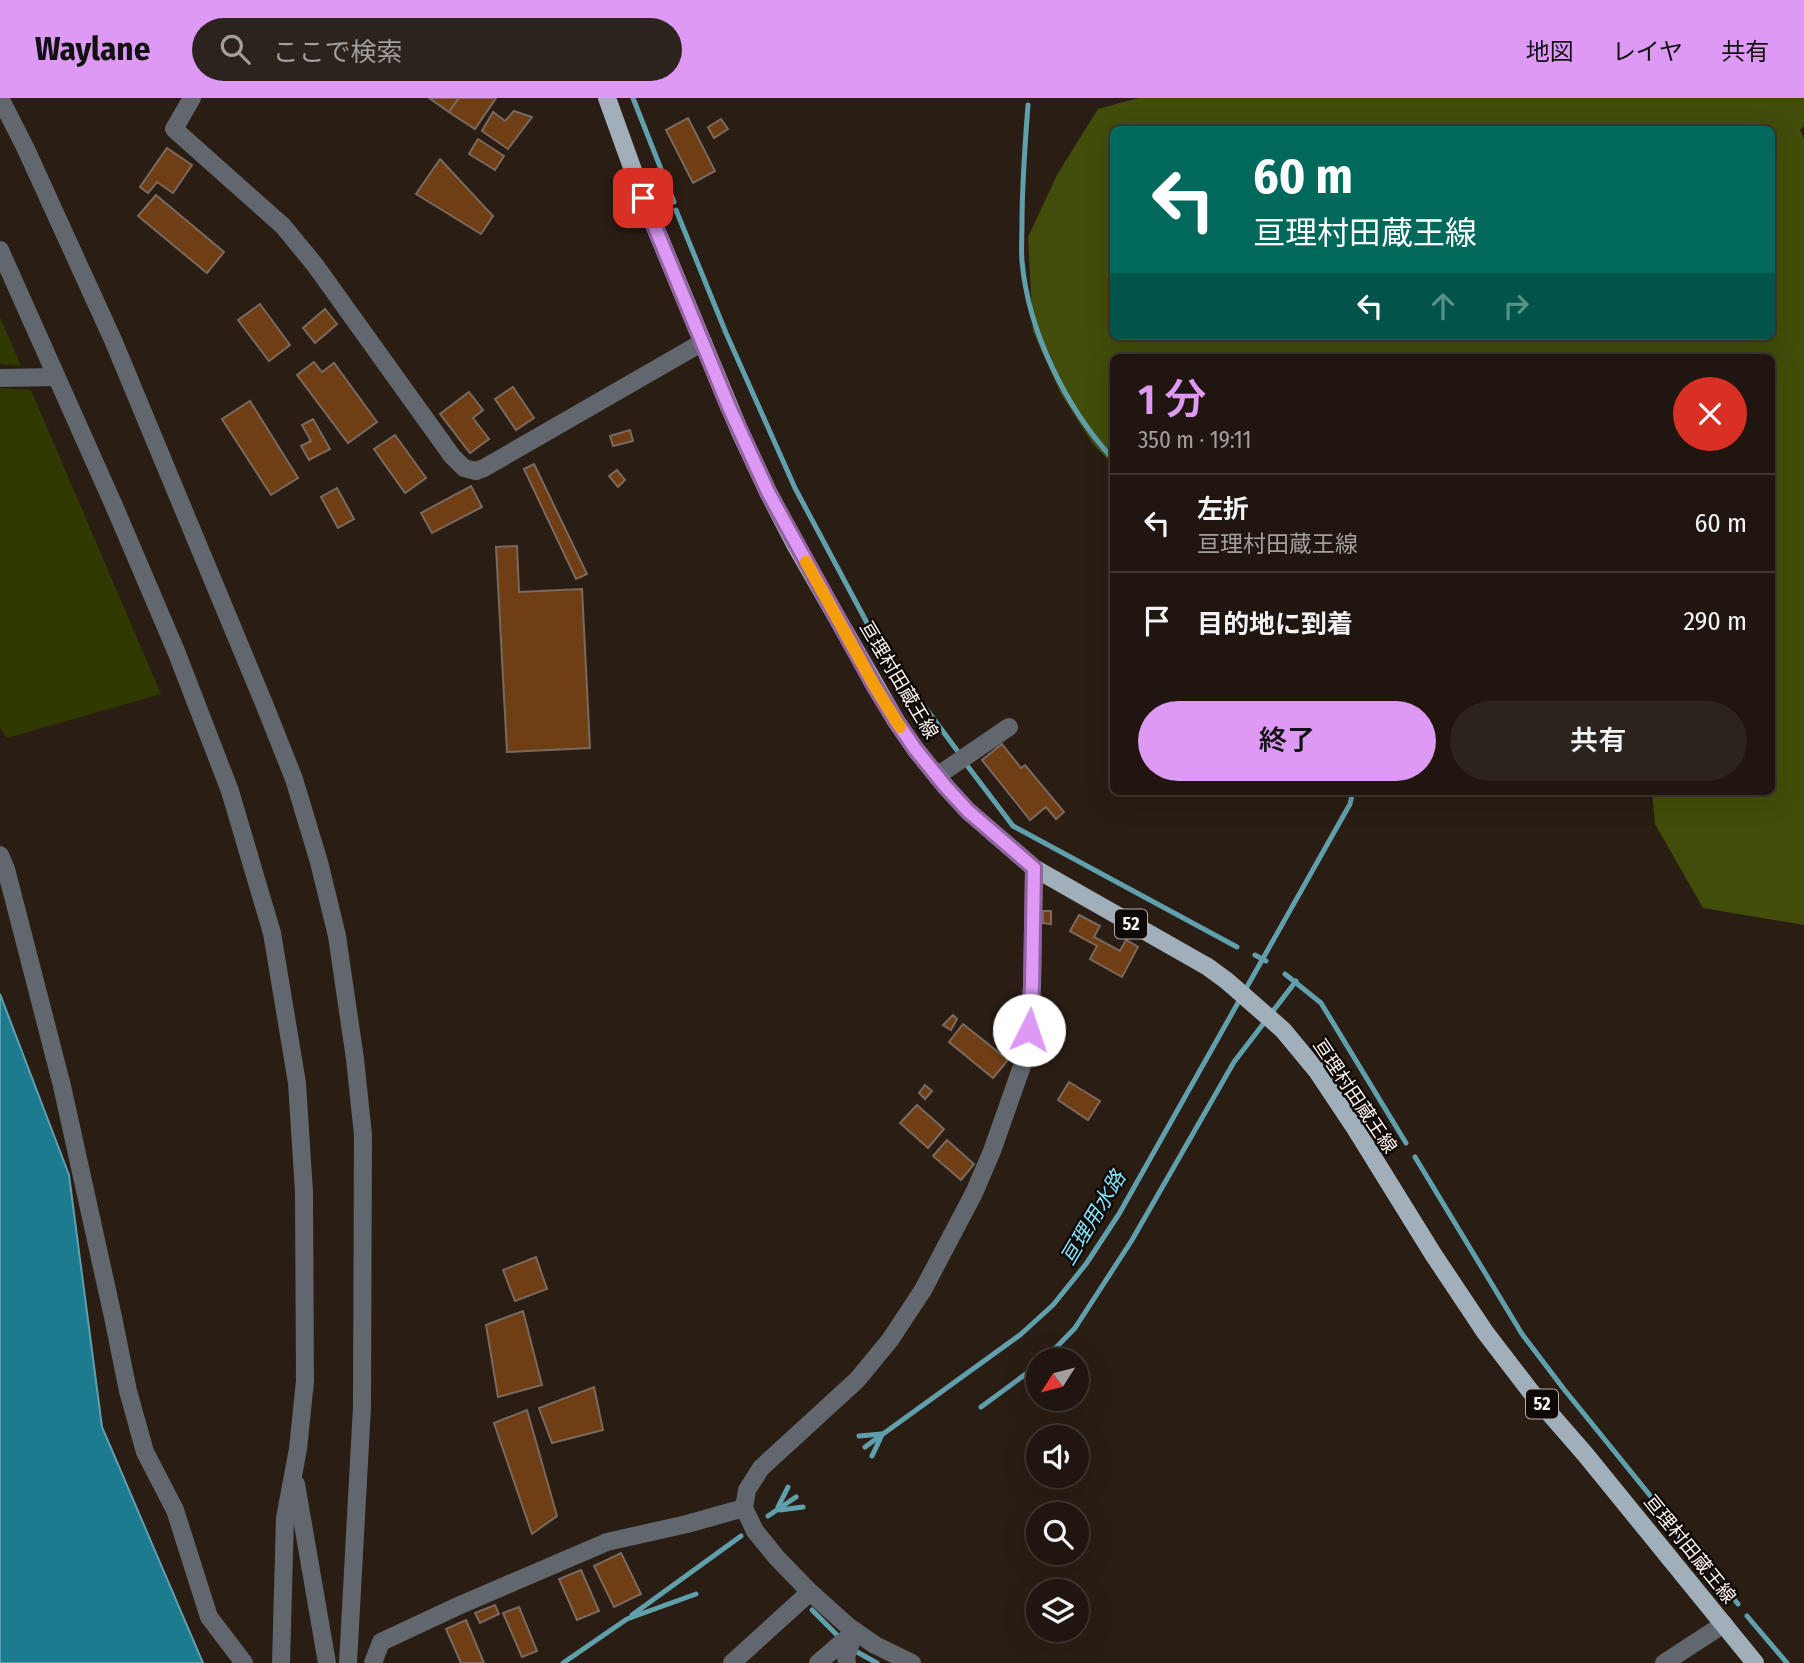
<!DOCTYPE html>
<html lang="ja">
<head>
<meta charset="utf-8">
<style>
	:root { --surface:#20160f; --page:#2d231d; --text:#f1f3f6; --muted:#a29f9e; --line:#3d352f; --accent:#dd99f4 }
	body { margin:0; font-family:"Fira Sans Condensed","Noto Sans JP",sans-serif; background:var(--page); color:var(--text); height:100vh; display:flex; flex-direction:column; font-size:26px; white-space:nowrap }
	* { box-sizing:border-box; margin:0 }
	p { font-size:23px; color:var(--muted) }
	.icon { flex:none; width:38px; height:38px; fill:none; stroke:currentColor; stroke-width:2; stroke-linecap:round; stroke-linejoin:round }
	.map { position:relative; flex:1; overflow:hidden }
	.sheet { position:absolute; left:1110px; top:256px; width:665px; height:441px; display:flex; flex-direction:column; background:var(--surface); border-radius:10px; box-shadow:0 7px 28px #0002,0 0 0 2px var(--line) }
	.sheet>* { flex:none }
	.hud { position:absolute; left:1110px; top:28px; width:665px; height:214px; border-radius:10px; box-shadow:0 7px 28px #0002,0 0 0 2px var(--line); background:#00695c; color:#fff; overflow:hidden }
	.needle { width:46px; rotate:234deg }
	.fabs { position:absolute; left:1026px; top:1250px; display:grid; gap:14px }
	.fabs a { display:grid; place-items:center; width:63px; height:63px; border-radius:50%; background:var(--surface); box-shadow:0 7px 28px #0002,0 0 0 2px var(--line); font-size:35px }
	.pin { position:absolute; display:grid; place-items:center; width:60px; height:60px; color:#fff; margin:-30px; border-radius:14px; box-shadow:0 4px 10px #0006 }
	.me { position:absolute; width:77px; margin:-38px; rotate:4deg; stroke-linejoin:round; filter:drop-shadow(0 0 5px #0008) }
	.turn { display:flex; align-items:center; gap:24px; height:147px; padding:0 28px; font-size:32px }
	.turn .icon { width:91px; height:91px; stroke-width:2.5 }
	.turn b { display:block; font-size:49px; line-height:60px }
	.lanes { display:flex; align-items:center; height:66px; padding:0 28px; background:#0003; justify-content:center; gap:35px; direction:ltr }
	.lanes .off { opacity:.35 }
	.round { display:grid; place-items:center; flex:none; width:74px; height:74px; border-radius:37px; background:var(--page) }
	.head { display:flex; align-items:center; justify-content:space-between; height:119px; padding:0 28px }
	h1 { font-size:42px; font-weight:600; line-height:52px; color:var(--accent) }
	.button { display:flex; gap:14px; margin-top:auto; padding:14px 28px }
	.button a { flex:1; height:80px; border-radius:42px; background:var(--accent); color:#111; font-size:28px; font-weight:600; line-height:80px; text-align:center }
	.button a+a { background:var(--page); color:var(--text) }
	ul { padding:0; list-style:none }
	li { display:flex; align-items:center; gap:21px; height:98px; padding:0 28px; border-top:2px solid var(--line) }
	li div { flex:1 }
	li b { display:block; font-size:26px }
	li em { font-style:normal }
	header { display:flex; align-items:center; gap:42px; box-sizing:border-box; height:98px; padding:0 35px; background:var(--accent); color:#111 }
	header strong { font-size:33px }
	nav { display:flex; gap:38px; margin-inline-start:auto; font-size:24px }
	.search { width:490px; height:63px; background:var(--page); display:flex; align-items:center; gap:18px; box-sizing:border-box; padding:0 24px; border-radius:38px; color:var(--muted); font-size:26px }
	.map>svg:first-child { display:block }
	.green { fill:#303900 }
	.forest { fill:#424d09; fill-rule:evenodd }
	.water { fill:#1d7b90; stroke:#609fac; stroke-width:2 }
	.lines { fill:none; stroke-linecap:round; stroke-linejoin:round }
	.stream { stroke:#609fac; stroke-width:5 }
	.building { fill:#6f3e14; stroke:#79695f; stroke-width:2 }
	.minor { stroke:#61676d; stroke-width:18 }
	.major { stroke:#a1afba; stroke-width:18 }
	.route-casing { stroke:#90639f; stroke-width:18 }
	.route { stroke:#dd99f4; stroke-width:12 }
	.slow { stroke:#f59e0b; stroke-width:12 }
	.labels { text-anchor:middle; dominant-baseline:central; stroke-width:5; stroke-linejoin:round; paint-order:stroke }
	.shield { fill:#0e0906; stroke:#b4aca7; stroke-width:2 }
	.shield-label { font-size:18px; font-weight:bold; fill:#fbf2ec }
	.street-label { font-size:19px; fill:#fbf2ec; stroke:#0e0906 }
	.water-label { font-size:21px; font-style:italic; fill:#85e1fa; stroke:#0e0906 }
</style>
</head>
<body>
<header>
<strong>Waylane</strong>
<div class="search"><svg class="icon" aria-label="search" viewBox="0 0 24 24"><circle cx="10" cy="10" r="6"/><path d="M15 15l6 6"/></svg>ここで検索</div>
<nav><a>地図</a><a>レイヤ</a><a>共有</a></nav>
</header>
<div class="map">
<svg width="1804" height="1565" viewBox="0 0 1804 1565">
	<rect width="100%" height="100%" fill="#2a1d14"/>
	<g class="green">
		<polygon points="0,219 21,268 0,266"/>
		<polygon points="0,290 31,292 161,596 7,640 0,629"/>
	</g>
	<path class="forest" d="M 1138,0 L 1804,0 L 1804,28 L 1800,32 L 1804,41 L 1804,827 L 1703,810 L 1655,726 L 1652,693 L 1771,693 L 1771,259 L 1113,259 L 1113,367 L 1093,346 L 1061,296 L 1033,234 L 1028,139 L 1058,75 L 1098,11 ZM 1113,32 L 1771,32 L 1771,238 L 1113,238 Z"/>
	<polygon class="water" points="0,896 69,1077 102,1329 203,1565 0,1565"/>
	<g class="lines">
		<g class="stream">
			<polyline points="633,0 674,104"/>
			<path d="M 1028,7 C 1025,46 1022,86 1022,125 C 1022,138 1021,151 1022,163 C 1028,233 1066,310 1113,361"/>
			<polyline points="676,112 726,235 795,390 874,538 904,581 959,655"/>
			<polyline points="966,666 1013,728 1237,849"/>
			<polyline points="1255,857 1266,863"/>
			<polyline points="1285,876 1321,905 1406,1045"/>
			<polyline points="1415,1059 1522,1236 1563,1290 1738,1506"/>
			<polyline points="1044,1262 1075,1230 1132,1142 1234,964 1296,883"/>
			<polyline points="981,1309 1038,1267"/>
			<polyline points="859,1338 882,1336"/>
			<polyline points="865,1349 1020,1237 1053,1207 1086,1166 1119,1116 1350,706 1353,693"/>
			<polyline points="872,1358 881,1339"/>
			<polyline points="778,1409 788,1389"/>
			<polyline points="780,1412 803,1409"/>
			<polyline points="768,1418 796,1399"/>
			<polyline points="812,1512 838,1538"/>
			<polyline points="632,1517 741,1438"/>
			<polyline points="1747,1518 1787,1565"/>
			<polyline points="857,1554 877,1565"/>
			<polyline points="563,1565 627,1521 696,1496"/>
		</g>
	</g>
	<g class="building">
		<polygon points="429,0 459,0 449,14"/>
		<polygon points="459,0 496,0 475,31 449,14"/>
		<polygon points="514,13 532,19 508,51 482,33 493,14 505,23"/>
		<polygon points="688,20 715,73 693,85 666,32"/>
		<polygon points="721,21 728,31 714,40 708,29"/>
		<polygon points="478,41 504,58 495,72 469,56"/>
		<polygon points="167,50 192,67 173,95 157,84 148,95 140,89"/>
		<polygon points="440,61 493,118 481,136 416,96"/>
		<polygon points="156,97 224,154 207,175 138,118"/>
		<polygon points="260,206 290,247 269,263 238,222"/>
		<polygon points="325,211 337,226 315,245 303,230"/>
		<polygon points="314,264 322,274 334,265 377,324 348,345 297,277"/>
		<polygon points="513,289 534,320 516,332 495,301"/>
		<polygon points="469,294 483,312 473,320 489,341 470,355 440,316"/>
		<polygon points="250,303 298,380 271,397 222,321"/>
		<polygon points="313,321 330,351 309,362 301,348 311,343 302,327"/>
		<polygon points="630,332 633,343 613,348 610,338"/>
		<polygon points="395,337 426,380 405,395 374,351"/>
		<polygon points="534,366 587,476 576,481 524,371"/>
		<polygon points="617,372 625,382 618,389 609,378"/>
		<polygon points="471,388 482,409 432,435 421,415"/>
		<polygon points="337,390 354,421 338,430 321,399"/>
		<polygon points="517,448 519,494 582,491 590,650 507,654 496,449"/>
		<polygon points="1002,646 1021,670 1025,667 1064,714 1056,721 1046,709 1030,722 982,662"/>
		<polygon points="1043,813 1051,813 1051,826 1043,825"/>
		<polygon points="1079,817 1100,828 1094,839 1120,853 1126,842 1138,849 1122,879 1090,861 1097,848 1070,833"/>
		<polygon points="953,917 957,921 951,932 943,927"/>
		<polygon points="963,926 1008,962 993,980 949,944"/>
		<polygon points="1069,984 1100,1003 1088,1022 1058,1002"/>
		<polygon points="925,987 932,993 925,1001 919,995"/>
		<polygon points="917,1007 944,1031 928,1050 900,1025"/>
		<polygon points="947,1042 974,1066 961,1082 933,1058"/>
		<polygon points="536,1159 547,1191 515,1203 503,1172"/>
		<polygon points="523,1213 542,1287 498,1299 486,1227"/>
		<polygon points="594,1289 603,1332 552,1345 539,1310"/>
		<polygon points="527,1312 557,1418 532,1436 494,1325"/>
		<polygon points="621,1455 641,1496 614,1509 594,1468"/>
		<polygon points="581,1472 599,1513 577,1522 559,1481"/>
		<polygon points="495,1507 499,1516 480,1525 475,1515"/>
		<polygon points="519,1509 537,1553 522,1559 503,1515"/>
		<polygon points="466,1522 484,1565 461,1565 446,1531"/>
	</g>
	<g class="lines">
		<g class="minor">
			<polyline points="0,0 25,49 113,242 265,608 294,681 319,764 337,838 355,961 363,1037 362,1309 348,1565"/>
			<polyline points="192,0 174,31 283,128 315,167 452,358 464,370 476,373 484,370 703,244"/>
			<polyline points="0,152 115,410 176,553 230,693 272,835 297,985 304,1094 305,1283 298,1351 285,1420 281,1565"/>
			<polyline points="0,280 56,279"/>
			<polyline points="937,678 1009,629"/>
			<polyline points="0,757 6,771 62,988 113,1219 128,1293 145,1354 175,1412 209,1519 244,1565"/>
			<polyline points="296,1386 327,1565"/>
			<polyline points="373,1565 381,1544 458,1508 607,1444 687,1426 744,1410"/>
			<polyline points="732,1565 810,1494"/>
			<polyline points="818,1565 855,1533"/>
			<polyline points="847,1565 846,1559 854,1536"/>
			<polyline points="912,1565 875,1547 849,1529 810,1494 777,1460 755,1433 744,1410 747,1392 761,1370 857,1282 890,1242 923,1192 974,1095 992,1053 1027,954 1032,888 1034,770"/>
			<polyline points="1664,1565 1724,1526"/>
		</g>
		<polyline class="major" points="607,0 643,100 740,334 768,394 796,448 896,623 916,652 946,689 968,713 1034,770 1208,869 1227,883 1283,932 1317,973 1355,1030 1433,1156 1485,1234 1531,1294 1585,1356 1755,1565"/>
	</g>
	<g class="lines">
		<g class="route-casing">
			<polyline id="route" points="643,100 729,309 768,394 874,587 896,623 916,652 946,689 968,713 1034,770 1032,888 1029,932"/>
		</g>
		<use href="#route" class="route"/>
		<polyline class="slow" points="806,464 874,587 900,629"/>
	</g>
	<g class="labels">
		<g class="shield">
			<rect x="1115" y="811.5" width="32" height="29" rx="5"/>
			<rect x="1526" y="1291.5" width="32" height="29" rx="5"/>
		</g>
		<g class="shield-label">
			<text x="1131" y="826">52</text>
			<text x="1542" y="1306">52</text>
		</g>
		<g class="street-label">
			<text transform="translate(899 582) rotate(59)">亘理村田蔵王線</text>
			<text transform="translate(1355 998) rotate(56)">亘理村田蔵王線</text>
			<text transform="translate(1690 1451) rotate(51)">亘理村田蔵王線</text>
		</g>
		<g class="water-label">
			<text transform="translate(1093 1120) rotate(-59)">亘理用水路</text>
		</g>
	</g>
</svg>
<div class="fabs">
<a><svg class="needle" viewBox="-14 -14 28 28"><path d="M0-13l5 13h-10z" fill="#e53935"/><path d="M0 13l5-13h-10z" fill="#a29f9e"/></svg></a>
<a><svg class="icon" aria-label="sound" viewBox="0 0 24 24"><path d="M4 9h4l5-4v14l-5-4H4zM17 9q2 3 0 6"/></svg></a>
<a><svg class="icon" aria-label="search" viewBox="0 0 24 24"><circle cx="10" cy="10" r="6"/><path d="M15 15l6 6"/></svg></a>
<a><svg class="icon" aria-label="layers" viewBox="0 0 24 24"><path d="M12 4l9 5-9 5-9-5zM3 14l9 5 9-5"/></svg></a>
</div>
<div class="pin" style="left:643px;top:100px;background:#d93025"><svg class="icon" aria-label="arrive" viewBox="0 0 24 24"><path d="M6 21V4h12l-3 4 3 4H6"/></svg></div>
<svg class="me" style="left:1029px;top:932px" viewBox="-20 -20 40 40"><circle r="19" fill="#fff"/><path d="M0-13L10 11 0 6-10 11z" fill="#dd99f4"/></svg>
<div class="hud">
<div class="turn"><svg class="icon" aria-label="left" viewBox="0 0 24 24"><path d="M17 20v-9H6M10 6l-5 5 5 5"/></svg><div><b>60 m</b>亘理村田蔵王線</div></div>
<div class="lanes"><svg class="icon" aria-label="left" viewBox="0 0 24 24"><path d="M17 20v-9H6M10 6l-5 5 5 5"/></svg><svg class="icon off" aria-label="ahead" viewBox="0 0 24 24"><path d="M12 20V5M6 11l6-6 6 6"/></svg><svg class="icon off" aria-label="right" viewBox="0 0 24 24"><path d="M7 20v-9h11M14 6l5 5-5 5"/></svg></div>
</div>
<section class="sheet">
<div class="head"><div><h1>1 分</h1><p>350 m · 19:11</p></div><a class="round" style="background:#d93025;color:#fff"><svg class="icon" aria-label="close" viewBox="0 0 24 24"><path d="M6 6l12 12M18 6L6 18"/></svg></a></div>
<ul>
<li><svg class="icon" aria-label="left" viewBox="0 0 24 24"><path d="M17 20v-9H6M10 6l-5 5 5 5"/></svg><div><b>左折</b><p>亘理村田蔵王線</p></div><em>60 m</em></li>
<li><svg class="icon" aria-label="arrive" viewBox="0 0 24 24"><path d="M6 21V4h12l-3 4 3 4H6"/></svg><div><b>目的地に到着</b></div><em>290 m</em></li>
</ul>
<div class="button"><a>終了</a><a>共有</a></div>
</section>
</div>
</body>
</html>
